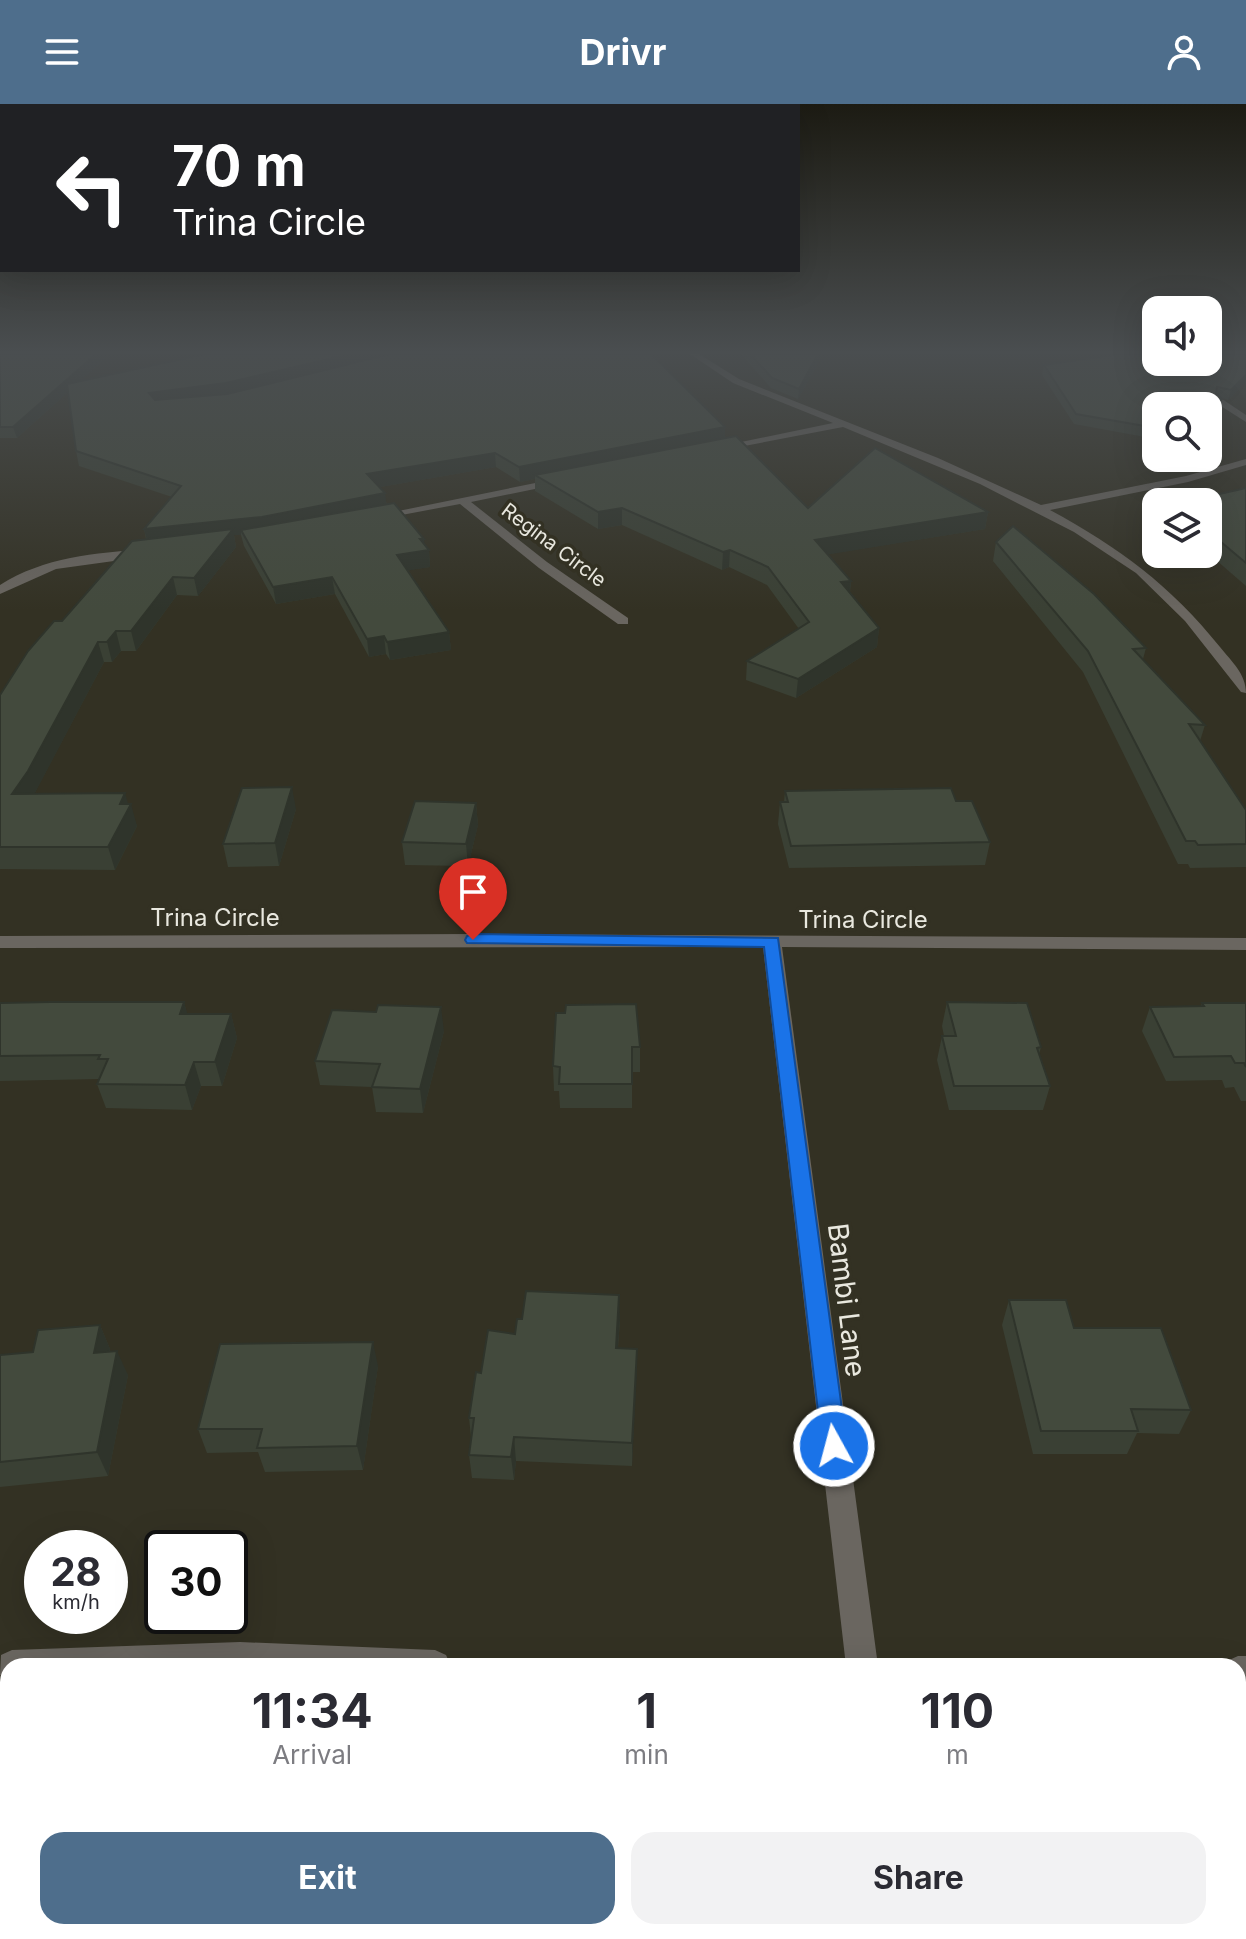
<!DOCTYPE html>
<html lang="en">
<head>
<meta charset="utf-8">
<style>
	:root { --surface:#fff; --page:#f2f2f3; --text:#2b2b33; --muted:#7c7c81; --accent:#4e6e8c }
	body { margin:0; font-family:Inter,sans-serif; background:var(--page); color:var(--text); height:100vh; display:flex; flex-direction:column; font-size:30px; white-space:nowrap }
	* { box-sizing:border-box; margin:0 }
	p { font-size:26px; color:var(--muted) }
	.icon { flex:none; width:44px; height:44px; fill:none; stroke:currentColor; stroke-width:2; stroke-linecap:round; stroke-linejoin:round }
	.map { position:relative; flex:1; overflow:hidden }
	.panel { position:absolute; left:0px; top:1554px; width:1246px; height:282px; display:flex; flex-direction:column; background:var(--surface); border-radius:24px 24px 0 0; box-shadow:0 8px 32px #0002 }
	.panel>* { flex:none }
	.guide { position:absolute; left:0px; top:0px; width:800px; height:168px; box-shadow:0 8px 32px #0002; background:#202124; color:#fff; overflow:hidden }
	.controls { position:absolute; left:1142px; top:192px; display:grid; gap:16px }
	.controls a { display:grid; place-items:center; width:80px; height:80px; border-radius:16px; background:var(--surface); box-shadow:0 8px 32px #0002; font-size:40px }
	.speed { position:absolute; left:24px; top:1426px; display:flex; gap:16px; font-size:40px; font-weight:700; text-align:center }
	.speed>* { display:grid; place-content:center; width:104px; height:104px; border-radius:50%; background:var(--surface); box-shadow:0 8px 32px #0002; line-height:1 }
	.speed small { font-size:20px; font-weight:400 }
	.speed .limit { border:4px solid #111; border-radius:12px; background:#fff; color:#111 }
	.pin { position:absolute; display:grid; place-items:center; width:68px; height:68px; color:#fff; margin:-82px -34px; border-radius:50% 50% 50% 0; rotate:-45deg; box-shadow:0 0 8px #0007 }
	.pin .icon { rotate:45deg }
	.me { position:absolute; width:88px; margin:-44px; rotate:353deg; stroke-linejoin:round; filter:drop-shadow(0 0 6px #0008) }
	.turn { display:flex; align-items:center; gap:28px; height:168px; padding:0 40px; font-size:36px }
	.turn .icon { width:104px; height:104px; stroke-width:2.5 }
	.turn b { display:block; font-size:56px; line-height:68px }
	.eta { display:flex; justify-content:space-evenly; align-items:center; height:136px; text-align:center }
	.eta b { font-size:48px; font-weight:700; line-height:56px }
	.button { display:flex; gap:16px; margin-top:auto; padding:16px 40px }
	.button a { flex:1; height:92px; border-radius:24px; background:var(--accent); color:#fff; font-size:32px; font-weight:700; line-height:92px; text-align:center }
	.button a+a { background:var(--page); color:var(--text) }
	header { display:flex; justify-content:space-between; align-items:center; height:104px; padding:0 40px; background:var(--accent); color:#fff; font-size:36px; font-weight:700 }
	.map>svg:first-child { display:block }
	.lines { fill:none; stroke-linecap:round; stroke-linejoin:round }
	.street { fill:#6a6660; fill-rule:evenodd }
	.wall { fill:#3a4034 }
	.shaded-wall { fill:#2f342b }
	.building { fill:#434a3d; stroke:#2f342b; stroke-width:2 }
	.route { fill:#1a73e8; stroke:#114b97; stroke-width:2 }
	.labels { text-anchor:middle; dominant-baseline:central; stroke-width:7; stroke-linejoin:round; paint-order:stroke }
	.far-street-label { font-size:20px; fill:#e9e8df; stroke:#333123 }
	.street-label { font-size:24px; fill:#e9e8df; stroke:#333123 }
	.near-street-label { font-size:28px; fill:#e9e8df; stroke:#333123 }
</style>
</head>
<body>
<header><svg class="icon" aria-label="menu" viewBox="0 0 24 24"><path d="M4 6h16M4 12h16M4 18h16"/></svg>Drivr<svg class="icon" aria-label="person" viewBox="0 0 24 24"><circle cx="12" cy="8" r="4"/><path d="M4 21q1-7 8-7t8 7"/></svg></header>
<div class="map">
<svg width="1246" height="1835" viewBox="0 0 1246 1835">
	<rect width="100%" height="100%" fill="#333123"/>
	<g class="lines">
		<g class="street">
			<path d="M 690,250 L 699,250 L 739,275 L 938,354 L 1041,401 L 1186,372 L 1246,355 L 1246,361 L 1188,378 L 1050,406 C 1120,444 1170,481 1220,543 C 1232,558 1246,570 1246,589 L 1241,588 L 1185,517 L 1136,469 L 1074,428 L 980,380 L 843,323 L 713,348 L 712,346 L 717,343 L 833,319 L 733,279 Z"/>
			<polygon points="1216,295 1222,295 1246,311 1246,318 1216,299"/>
			<polygon points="560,374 564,375 564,379 471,398 547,458 628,514 628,520 618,520 539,464 460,400 375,416 369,413"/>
			<path d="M 146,445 L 152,449 L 150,452 L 56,465 L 0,490 L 0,481 C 44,453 95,449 146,445 Z"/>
			<polygon points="473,830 1246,834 1246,846 782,843 878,1562 846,1562 763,843 0,844 0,832"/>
			<polygon points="240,1538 435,1546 446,1551 451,1562 8,1562 8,1576 0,1571 1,1551 12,1546"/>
			<polygon points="1238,1552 1246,1552 1246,1584 1238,1584 1238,1562 1225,1562 1227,1557"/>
			<polygon points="8,1687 8,1743 0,1746 0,1691"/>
		</g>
	</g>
	<g class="wall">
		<polygon points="0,250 110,250 80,277 725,323 725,334 808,404 988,408 985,425 828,450 851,477 850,489 879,524 877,543 796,594 746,576 747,557 799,525 767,481 729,463 722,466 622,421 598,425 535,387 535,375 520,378 496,363 380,383 387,400 429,446 430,463 408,466 449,528 451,546 390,556 386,550 369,553 335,490 276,500 244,442 241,431 234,431 236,443 198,492 177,491 136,547 121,547 112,558 104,558 34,690 128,700 137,722 115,766 0,765 0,591 62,517 146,435 144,425 172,393 79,362 76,347 68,288 17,334 0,334"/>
		<polygon points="741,250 823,250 798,295 771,284"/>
		<polygon points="1246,250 1246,278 1228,296 1222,294 1219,305 1208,316 1208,302 1156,302 1156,335 1074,320 1042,271 1044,261"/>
		<polygon points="1246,384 1246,482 1208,449 1208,398"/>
		<polygon points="996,438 1146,544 1143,555 1205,621 1200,637 1246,706 1246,763 1190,764 1188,760 1178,760 1083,568 993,457"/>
		<polygon points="785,687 956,697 990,738 985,761 789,764 778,720 780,698 784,698"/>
		<polygon points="476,699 478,721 468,762 405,761 402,738"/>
		<polygon points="296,705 279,762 228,763 223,740"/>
		<polygon points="184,898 187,910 231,910 237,934 222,982 201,982 192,1006 106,1004 97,980 100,975 0,977 0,899"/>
		<polygon points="947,898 1041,943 1039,951 1050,982 1043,1006 949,1006 937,956 942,932 944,932 942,922"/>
		<polygon points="1202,899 1246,899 1246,997 1241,997 1234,983 1225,984 1222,976 1166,977 1142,927 1150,903 1201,902"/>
		<polygon points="556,909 640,943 640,968 632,968 632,1004 560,1004 559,987 554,987 553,962"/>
		<polygon points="444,927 423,1009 376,1008 372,983 320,981 315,957"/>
		<polygon points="1009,1196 1074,1224 1191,1306 1179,1330 1137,1329 1127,1350 1033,1350 1002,1221"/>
		<polygon points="620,1216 618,1244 637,1245 632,1362 516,1357 514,1376 472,1374 469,1351 471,1333 469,1314 481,1269"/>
		<polygon points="100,1221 110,1245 110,1248 128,1271 108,1372 0,1383 0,1251 33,1248"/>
		<polygon points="378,1262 363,1366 265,1368 258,1348 207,1349 198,1325"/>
		<polygon points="935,1828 1174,1828 1175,1835 932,1835"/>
	</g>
	<g class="shaded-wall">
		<polygon points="96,250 110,250 17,334 13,323"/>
		<polygon points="350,250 403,250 228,292 152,302 149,289"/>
		<polygon points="818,250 823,250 798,295 799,285"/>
		<polygon points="1246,271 1246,278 1228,296 1231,286"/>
		<polygon points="1222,295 1219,305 1208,316 1208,309"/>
		<polygon points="725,323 725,337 535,371 535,375 520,378 519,363"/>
		<polygon points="495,349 496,363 369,385 367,370"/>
		<polygon points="385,389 387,404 241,426 241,431 234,431 236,443 198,492 194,474 148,441 144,425"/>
		<polygon points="622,404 622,421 598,425 598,408"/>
		<polygon points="988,408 985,425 813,453 815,436"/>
		<polygon points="420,435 424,435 425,447 429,446 430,463 399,468 397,451"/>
		<polygon points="730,446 729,463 722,466 723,448"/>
		<polygon points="173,473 177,491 136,547 131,527"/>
		<polygon points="332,473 335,490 276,500 273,483"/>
		<polygon points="851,477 849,495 841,478"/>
		<polygon points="879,524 877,543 796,594 798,575"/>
		<polygon points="116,527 121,547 112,558 107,538"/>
		<polygon points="449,528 451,546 390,556 387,538"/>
		<polygon points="384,532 386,550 369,553 367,535"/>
		<polygon points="98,538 104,558 35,689 19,712 12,690"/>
		<polygon points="292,683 296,705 279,762 275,739"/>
		<polygon points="125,689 129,703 131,700 137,722 115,766 108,743 120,700"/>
		<polygon points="476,699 478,721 468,762 466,740"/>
		<polygon points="184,898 191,922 180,910"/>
		<polygon points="441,903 444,927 423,1009 420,985"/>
		<polygon points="231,910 237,934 222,982 215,958"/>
		<polygon points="194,958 201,982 192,1006 185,981"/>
		<polygon points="619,1191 620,1216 616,1268 616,1244"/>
		<polygon points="100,1221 110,1245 105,1273 94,1249"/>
		<polygon points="373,1238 378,1262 363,1366 357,1342"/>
		<polygon points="637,1245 637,1269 632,1362 632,1339"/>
		<polygon points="117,1247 128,1271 108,1372 97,1348"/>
		<polygon points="514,1333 516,1357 514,1376 511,1353"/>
		<polygon points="467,1828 472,1828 472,1835 466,1835"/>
	</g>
	<g class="building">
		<polygon points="0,250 96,250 13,323 0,323"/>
		<polygon points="205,250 350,250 226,279 149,289 155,296 227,290 390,250 651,250 725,323 519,363 495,349 367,370 385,389 262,413 144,425 181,382 76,347 67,280"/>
		<polygon points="750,250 818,250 799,285 772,274"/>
		<polygon points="1119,250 1156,250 1156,258 1208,258 1208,250 1246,250 1246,271 1231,286 1217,283 1216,289 1222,295 1208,309 1208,302 1156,302 1156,324 1076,310 1044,261"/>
		<polygon points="736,332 808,404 875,344 988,408 815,436 851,477 841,478 879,524 798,575 747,557 809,518 768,463 730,446 723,448 622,404 598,408 535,371"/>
		<polygon points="1246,384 1246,459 1208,427 1208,398 1184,398"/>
		<polygon points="394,399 424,435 420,435 429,446 397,451 449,528 387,538 384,532 367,535 332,473 273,483 241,426"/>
		<polygon points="1013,422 1094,490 1146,544 1133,545 1205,621 1189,620 1246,706 1246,740 1198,741 1195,737 1186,737 1088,547 996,438"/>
		<polygon points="233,425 194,474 173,473 131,527 116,527 107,538 98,538 28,667 12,690 125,689 120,700 131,700 108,743 0,743 0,591 28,547 54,517 62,517 132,437"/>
		<polygon points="292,683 275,739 223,740 242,684"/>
		<polygon points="951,684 956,697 972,697 990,738 791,742 780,698 788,698 785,687"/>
		<polygon points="415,697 476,699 466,740 402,738"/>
		<polygon points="50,898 184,898 180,910 231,910 215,958 194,958 185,981 97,980 108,955 98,955 100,951 0,952 0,899"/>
		<polygon points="947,898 1027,899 1041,943 1037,944 1050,982 954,982 942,932 956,932"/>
		<polygon points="1202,899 1246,899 1246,963 1244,959 1235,959 1231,952 1174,953 1150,903 1204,902"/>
		<polygon points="636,900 640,943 632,943 632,980 559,980 560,963 553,962 556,909 565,909 566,901"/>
		<polygon points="378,901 441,903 420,985 372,983 380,960 315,957 332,906 376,908"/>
		<polygon points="526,1187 619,1191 616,1244 637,1245 632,1339 514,1333 511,1353 469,1351 474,1314 469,1314 476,1268 481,1269 488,1226 515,1230 517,1215 522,1215"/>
		<polygon points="1009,1196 1066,1196 1074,1224 1161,1224 1191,1306 1131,1305 1138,1327 1041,1327"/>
		<polygon points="100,1221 94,1249 117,1247 97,1348 0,1358 0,1251 33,1248 38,1226"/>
		<polygon points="373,1238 357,1342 257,1344 262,1325 198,1325 220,1240"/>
		<polygon points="297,1828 467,1828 466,1835 296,1835"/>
		<polygon points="581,1828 785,1828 786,1835 581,1835"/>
		<polygon points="938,1828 1174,1828 1175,1835 938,1835"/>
	</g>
	<linearGradient id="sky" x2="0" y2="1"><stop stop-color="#1c1b13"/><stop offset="0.49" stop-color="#4a4e50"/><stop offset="1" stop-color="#4a4e50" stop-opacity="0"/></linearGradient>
	<rect width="1246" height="506" fill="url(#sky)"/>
	<polygon class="route" points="473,830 778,834 847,1342 843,1349 834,1353 826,1349 822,1342 764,843 467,839 465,836 467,832"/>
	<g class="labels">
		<g class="far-street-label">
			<text transform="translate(554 441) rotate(37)">Regina Circle</text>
		</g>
		<g class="street-label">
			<text x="215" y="813">Trina Circle</text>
			<text x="863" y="815">Trina Circle</text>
		</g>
		<g class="near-street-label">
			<text transform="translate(847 1196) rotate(83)">Bambi Lane</text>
		</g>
	</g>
</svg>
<div class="controls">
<a><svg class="icon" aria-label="sound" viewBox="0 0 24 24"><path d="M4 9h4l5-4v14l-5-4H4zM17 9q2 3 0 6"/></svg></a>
<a><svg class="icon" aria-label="search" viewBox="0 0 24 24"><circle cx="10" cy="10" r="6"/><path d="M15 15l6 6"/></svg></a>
<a><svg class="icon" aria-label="layers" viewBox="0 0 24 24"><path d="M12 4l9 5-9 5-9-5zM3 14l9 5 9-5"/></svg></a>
</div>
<div class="speed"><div>28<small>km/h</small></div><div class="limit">30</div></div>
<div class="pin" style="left:473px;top:836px;background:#d93025"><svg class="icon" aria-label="arrive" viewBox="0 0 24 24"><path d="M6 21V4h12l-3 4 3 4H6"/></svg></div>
<svg class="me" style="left:834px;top:1342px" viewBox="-20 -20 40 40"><circle r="17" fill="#1a73e8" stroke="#fff" stroke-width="3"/><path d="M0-11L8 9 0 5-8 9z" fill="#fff"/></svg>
<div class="guide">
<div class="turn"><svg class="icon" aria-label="left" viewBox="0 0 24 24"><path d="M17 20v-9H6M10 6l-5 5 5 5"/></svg><div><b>70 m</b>Trina Circle</div></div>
</div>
<section class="panel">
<div class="eta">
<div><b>11:34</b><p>Arrival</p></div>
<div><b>1</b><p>min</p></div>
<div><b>110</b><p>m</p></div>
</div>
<div class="button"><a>Exit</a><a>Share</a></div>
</section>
</div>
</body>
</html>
